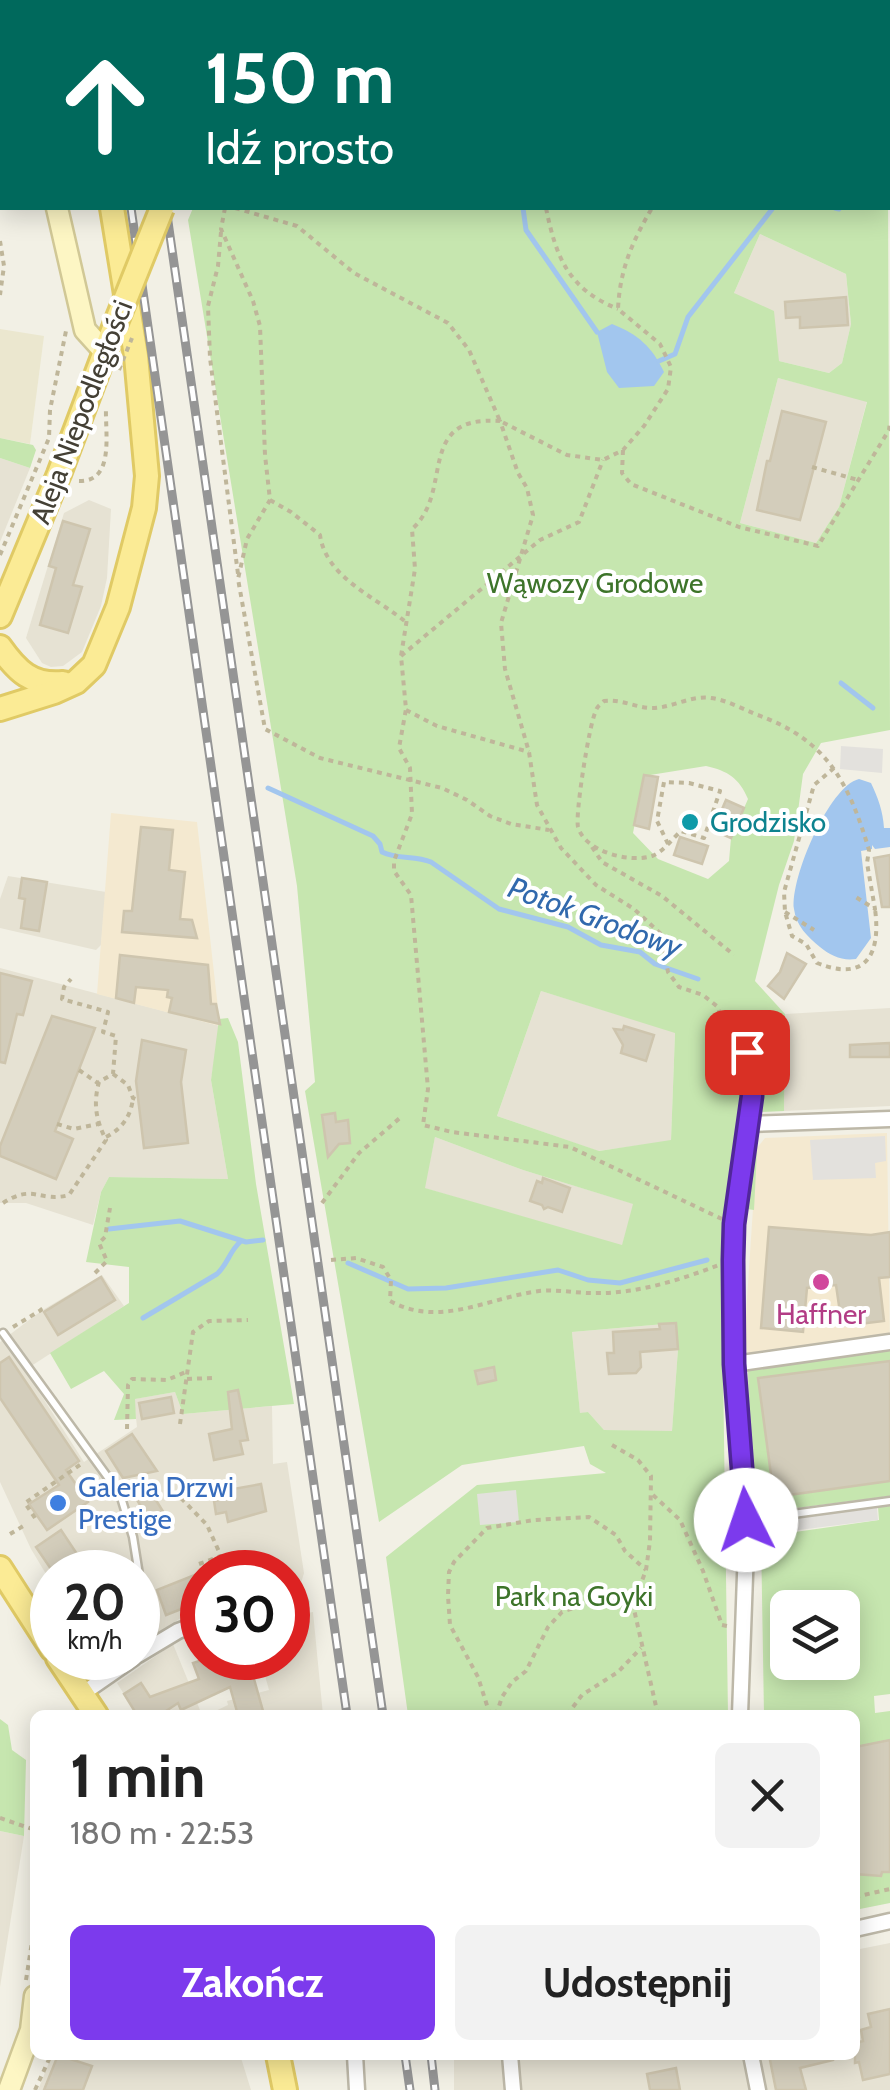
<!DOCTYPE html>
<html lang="pl">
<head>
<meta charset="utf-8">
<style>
	:root { --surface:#fff; --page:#f2f2f2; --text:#222; --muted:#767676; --accent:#7c3aed }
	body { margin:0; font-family:Cabin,sans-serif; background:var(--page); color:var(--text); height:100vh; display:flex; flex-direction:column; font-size:38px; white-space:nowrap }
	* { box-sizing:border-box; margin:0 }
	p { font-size:32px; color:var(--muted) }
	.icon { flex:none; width:55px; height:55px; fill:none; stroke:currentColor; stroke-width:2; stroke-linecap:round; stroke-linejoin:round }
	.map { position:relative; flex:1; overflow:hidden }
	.details { position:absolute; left:30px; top:1710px; width:830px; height:350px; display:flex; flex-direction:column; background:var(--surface); border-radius:15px; box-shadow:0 5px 25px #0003 }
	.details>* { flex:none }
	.banner { position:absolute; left:0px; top:0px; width:890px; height:210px; box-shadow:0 5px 25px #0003; background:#00695c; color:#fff; overflow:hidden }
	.controls { position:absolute; left:770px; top:1590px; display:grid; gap:20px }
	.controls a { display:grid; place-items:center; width:90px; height:90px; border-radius:15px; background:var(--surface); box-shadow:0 5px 25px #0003; font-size:50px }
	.speed { position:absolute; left:30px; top:1550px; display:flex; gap:20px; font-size:50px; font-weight:700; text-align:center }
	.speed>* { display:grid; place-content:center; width:130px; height:130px; border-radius:50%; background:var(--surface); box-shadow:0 5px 25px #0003; line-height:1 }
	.speed small { font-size:25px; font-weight:400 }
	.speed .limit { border:15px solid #d22; background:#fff; color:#111 }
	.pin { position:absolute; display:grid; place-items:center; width:85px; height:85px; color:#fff; margin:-42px; border-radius:20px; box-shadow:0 5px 15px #0006 }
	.me { position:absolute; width:110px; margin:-55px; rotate:356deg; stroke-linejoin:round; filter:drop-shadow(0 0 8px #0008) }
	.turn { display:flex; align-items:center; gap:35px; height:210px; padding:0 40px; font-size:45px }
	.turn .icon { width:130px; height:130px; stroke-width:2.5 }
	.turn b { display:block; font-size:70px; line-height:85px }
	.round { display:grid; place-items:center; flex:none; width:105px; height:105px; border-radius:15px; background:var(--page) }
	.headline { display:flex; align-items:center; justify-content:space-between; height:170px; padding:0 40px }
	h1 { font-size:60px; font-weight:800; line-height:75px }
	.button { display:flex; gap:20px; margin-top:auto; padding:20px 40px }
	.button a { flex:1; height:115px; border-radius:15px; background:var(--accent); color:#fff; font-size:40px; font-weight:800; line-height:115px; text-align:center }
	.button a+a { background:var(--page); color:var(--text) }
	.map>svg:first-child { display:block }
	.residential { fill:#e6e2d3 }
	.commercial { fill:#f4e9d0 }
	.education { fill:#ebe7cf }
	.green { fill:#c6e6af; fill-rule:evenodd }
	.parking { fill:#e3e1dd }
	.water { fill:#a2c6ee }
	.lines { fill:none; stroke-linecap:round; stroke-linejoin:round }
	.stream { stroke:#a2c6ee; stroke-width:5 }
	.building { fill:#d3cdbb; stroke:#cec5ae; stroke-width:2.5 }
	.lane-casing { stroke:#bdb8a8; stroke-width:11 }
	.street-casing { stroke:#bdb8a8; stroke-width:19 }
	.secondary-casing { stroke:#d1c896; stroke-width:25 }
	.primary-casing { stroke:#e0ca65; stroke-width:28 }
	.path { stroke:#bfb69a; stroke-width:4; stroke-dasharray:5 5; stroke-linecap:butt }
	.lane { stroke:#fff; stroke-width:6 }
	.street { stroke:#fff; stroke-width:14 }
	.secondary { stroke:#fdf6c4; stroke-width:20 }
	.primary { stroke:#fbeb95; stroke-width:22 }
	.rail-casing { stroke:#959595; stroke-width:9 }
	.rail { stroke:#fff; stroke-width:5; stroke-dasharray:15; stroke-linecap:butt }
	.primary-bridge-casing { stroke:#e0ca65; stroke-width:28; stroke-linecap:butt }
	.path-bridge { stroke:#bfb69a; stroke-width:4; stroke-dasharray:5 5; stroke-linecap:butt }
	.primary-bridge { stroke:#fbeb95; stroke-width:22 }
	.route-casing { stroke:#51269a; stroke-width:25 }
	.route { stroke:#7c3aed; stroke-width:18 }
	.culture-dot { fill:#0f9aa8; stroke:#fff; stroke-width:4 }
	.hotel-dot { fill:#d1479c; stroke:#fff; stroke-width:4 }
	.shop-dot { fill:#3f7fe0; stroke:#fff; stroke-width:4 }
	.labels { text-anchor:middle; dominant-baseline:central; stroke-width:8; stroke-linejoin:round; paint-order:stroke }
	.street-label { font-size:28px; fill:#444035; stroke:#fff }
	.park-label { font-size:28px; fill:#3d742a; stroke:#fff }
	.culture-label { font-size:28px; fill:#0d838f; stroke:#fff; text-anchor:start }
	.hotel-label { font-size:28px; fill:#b23c85; stroke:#fff }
	.shop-label { font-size:28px; fill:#366cbe; stroke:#fff; text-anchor:start }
	.water-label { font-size:30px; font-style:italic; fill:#3169ad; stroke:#fff }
</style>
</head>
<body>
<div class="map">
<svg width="890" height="2090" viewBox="0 0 890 2090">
	<rect width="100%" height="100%" fill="#f2f0e5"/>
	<g class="residential">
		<polygon points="760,234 846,274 851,324 842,363 829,373 779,361 734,293"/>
		<polygon points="778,378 867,401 839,507 816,543 740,523"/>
		<polygon points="0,458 30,468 0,542"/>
		<polygon points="89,500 111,509 107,578 101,606 82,652 63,666 51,667 42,663 26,638 64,513"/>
		<polygon points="8,876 106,892 101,945 96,950 0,928 0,899"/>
		<polygon points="0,968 220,1026 211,1080 228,1179 109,1177 101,1192 93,1225 26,1203 0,1203"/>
		<polygon points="541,991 675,1032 671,1141 598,1151 497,1116"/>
		<polygon points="890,1008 890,1106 784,1111 785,1014"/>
		<polygon points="435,1137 523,1170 634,1204 622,1246 424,1188"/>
		<polygon points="102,1275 124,1306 25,1370 84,1462 137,1427 134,1399 175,1392 183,1414 272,1406 273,1464 287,1462 304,1573 299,1590 288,1592 288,1572 202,1572 202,1610 188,1613 138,1647 138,1572 52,1572 52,1584 31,1549 0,1482 0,1342 41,1311"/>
		<polygon points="676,1323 678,1349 672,1432 604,1430 588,1412 580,1414 572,1332"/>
		<polygon points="313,1612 323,1715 207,1715 228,1705 227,1701 269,1690 260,1658 288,1658 288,1616"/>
		<polygon points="173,1644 202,1715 137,1715 117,1683"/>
		<polygon points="0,1831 24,1836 0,1987"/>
		<polygon points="890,1943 890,2090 454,2090 454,2055 855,2055 855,1950"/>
		<polygon points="52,2055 241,2058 251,2090 38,2090"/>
	</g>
	<g class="commercial">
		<polygon points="111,813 197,822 220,1026 97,994"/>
		<polygon points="887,1133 890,1347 748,1366 745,1329 757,1148 765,1138"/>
	</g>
	<polygon class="education" points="0,329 44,336 30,444 0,438"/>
	<g class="green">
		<polygon points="280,0 499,0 279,2"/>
		<polygon points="668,0 874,0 874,2 675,2"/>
		<path d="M 888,185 L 890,730 L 821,743 L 803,774 L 794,841 L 779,885 L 755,981 L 785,1014 L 784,1111 L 759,1112 L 754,1210 L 726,1206 L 722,1299 L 728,1715 L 408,1715 L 386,1557 L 477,1485 L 606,1473 L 590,1464 L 584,1446 L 462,1465 L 379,1522 L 305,1091 L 315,1082 L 297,886 L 188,220 L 193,208 L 888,208 ZM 760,234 L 846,274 L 851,324 L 842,363 L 829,373 L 779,361 L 774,311 L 734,293 ZM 778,378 L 867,402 L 839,507 L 816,543 L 740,523 ZM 706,766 C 728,771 739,778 748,799 L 731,838 L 729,861 L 708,879 L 658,859 L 633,833 L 644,776 ZM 541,991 L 675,1033 L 671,1140 L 599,1151 L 497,1116 ZM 435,1137 L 523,1170 L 633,1204 L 622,1245 L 425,1188 ZM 676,1323 L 678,1349 L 672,1431 L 604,1430 L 588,1412 L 580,1413 L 572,1332 Z"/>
		<polygon points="0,438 33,445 36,450 30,468 0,458"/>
		<polygon points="228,1018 238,1042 256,1184 294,1404 183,1414 175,1392 135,1399 136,1419 114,1420 124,1394 104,1371 71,1389 50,1353 129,1303 129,1267 86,1262 101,1192 109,1177 228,1179 211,1080 219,1019"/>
		<polygon points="890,1347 890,1496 750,1514 748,1366"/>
		<path d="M 890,1506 L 890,1694 L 874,1696 L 875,1713 L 890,1711 L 890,1903 L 855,1910 L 855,1715 L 764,1715 L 761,1537 L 879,1520 L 878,1507 ZM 788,1608 L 842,1608 L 842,1662 L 788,1662 Z"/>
		<polygon points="0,1719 8,1725 12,1750 26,1760 24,1836 0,1831"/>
	</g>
	<g class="parking">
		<polygon points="841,746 883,749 882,773 840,769"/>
		<polygon points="885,1136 886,1161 875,1163 876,1178 813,1180 810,1140"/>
		<polygon points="516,1490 519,1522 480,1525 477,1494"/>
		<polygon points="877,1508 878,1520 775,1533 774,1520"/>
	</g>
	<g class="water">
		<path d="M 612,324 C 638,334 652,347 664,372 L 654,386 L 619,388 L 607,372 L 597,332 Z"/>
		<path d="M 859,779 L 871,783 C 878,798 883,811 884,828 L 890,828 L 890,847 L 875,849 L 872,845 L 872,849 L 861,851 L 871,938 L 856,959 C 842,961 831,956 820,947 C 808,937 796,926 794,909 C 790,879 829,786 859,779 Z"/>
	</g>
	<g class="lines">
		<g class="stream">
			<polyline points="456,0 458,2"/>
			<polyline points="731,0 741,2"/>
			<polyline points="523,208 526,230 597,332"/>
			<polyline points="835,208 839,209"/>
			<polyline points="659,361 675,354 688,317 773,208"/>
			<polyline points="841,683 873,708"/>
			<path d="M 268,788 L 373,836 L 380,844 L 382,852 C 398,860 415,855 431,862 L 499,909 L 568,927 L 601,945 L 640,952 L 655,964 L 698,979"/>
			<polyline points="109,1229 180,1221 246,1242 263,1240"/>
			<polyline points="348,1263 408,1289 446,1288 558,1270 588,1280 620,1283 707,1260"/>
			<path d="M 143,1318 L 217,1274 C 228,1264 229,1252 240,1242"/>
		</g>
	</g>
	<g class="building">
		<polygon points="846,297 848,325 800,328 800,317 786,318 785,302"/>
		<polygon points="782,411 826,422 800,520 757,510 767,461 770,461"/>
		<polygon points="63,521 90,529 73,585 82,587 68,633 40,625 56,568 49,566"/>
		<polygon points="644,775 658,777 649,829 634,825"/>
		<polygon points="726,800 744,808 731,838 713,830"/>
		<polygon points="141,827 173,830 169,870 185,872 180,919 192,920 197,938 122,932 124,911 132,911"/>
		<polygon points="680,837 708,846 702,864 674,855"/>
		<polygon points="890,855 890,907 882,907 874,858"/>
		<polygon points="22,878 47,882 39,931 21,928 25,899 19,898"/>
		<polygon points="787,953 806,964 784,999 768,986 780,972"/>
		<polygon points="120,955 208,965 211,1004 216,1004 220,1024 169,1012 172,998 167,997 168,990 136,987 134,1003 116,998"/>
		<polygon points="0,973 32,981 23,1015 17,1014 5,1063 0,1062"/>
		<polygon points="52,1016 95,1028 55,1131 73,1139 56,1179 0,1156 0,1146"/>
		<polygon points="624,1026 654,1035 646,1061 621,1053 623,1045 614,1029 623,1030"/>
		<polygon points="142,1040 186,1050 181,1082 188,1143 144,1148 136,1081"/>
		<polygon points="890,1043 890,1057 850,1057 850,1045"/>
		<polygon points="335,1113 336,1122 348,1120 350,1143 339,1144 328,1157 322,1115"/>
		<polygon points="543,1178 570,1188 562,1212 548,1207 544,1209 542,1205 530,1201 537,1181 542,1183"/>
		<polygon points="769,1227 871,1235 890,1232 890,1277 879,1278 884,1321 842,1326 836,1285 807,1288 803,1332 761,1328"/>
		<polygon points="101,1277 115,1300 58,1335 44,1312"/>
		<polygon points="676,1323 678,1349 640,1352 641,1367 636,1373 609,1374 607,1353 614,1353 613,1332 660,1329 659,1324"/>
		<polygon points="9,1357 79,1461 66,1470 88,1502 47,1530 29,1504 59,1485 0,1398 0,1363"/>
		<polygon points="890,1361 890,1481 774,1497 758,1378"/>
		<polygon points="494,1367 496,1380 478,1384 475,1371"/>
		<polygon points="238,1390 248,1440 240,1441 243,1454 214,1460 209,1434 232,1429 228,1392"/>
		<polygon points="171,1397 174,1413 142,1419 139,1403"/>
		<polygon points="132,1434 157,1471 123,1478 106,1451"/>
		<polygon points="261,1484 266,1511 228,1522 226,1512 216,1514 214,1501 223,1499 222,1491"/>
		<polygon points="154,1497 169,1521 155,1530 137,1500"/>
		<polygon points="61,1530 85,1566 82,1567 86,1572 53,1572 36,1547"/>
		<polygon points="202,1572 202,1601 166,1615 157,1590"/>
		<polygon points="208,1658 248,1658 263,1711 238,1715 230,1687 181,1710 178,1703 160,1715 137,1715 124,1694 141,1683 150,1697 199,1679 193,1663"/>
		<polygon points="890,1740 890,1872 882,1872 881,1876 855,1874 855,1747"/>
		<polygon points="890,2009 890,2074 863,2080 859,2062 855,2063 855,2043 863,2041 861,2030 871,2027 868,2014"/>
		<polygon points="58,2055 92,2066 83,2090 44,2090"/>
		<polygon points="769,2055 833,2055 833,2060 800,2068 806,2090 776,2090"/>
		<polygon points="676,2068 680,2090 650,2090 647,2074"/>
	</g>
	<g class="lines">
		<g class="lane-casing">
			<g id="lane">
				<polyline points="594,2 594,0"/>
				<polyline points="747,1052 752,1096 748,1124"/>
				<polyline points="3,1333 120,1494 133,1537 150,1644"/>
				<polyline points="748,1520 890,1501"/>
			</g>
		</g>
		<g class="street-casing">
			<g id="street">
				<polyline points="888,149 890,150"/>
				<polyline points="734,1364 890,1342"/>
				<polyline points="288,1605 300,1603"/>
				<polyline points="138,1655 178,1631 202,1622"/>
				<polyline points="82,1694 134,1658"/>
				<polyline points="740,1715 747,1520 734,1364 733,1260 734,1224 748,1124 890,1119"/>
				<polyline points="855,1929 890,1921"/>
				<polyline points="355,2055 357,2090"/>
				<polyline points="510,2055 513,2090"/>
				<polyline points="751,2055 758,2090"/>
			</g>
		</g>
		<g class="secondary-casing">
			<g id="secondary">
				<polyline points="64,0 65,2"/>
				<polyline points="10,2 10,0"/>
				<polyline points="57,208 85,330 104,351"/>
				<polyline points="9,2090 31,2030 35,1996"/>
			</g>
		</g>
		<g class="primary-casing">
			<g id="primary">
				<polyline points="246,2 247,0"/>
				<polyline points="0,616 59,474 115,325"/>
				<path d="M 0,647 C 17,671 32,686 63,683"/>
				<polyline points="0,709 54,692 76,682 94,665 118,607 144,508 147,476 136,356 112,208"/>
				<polyline points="0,1568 52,1649"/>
				<polyline points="58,1658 96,1715"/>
				<polyline points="278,2055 285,2090"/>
			</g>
		</g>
		<g class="path">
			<polyline points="880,0 880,2"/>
			<polyline points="272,2 273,0"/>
			<polyline points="0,32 2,36"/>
			<polyline points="888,68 890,90"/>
			<polyline points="2,76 2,99"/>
			<polyline points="0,154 2,159"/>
			<polyline points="0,187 2,189"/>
			<polyline points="225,208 221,229 253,301 260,326 265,455 270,500 247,539 238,579 265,729 320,758 442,788 467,800 490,816 511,824 549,830"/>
			<path d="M 235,208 L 297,226 L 354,273 L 448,323 L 469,350 L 500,421 L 567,455 L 603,460 L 623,450 L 644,426 L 668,389 L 671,367 L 660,344 L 618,309 C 620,269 632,242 652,208"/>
			<path d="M 546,208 C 556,257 568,289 618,309"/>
			<polyline points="221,232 218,266 208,306 210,358 238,574"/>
			<polyline points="0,241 4,266 0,295"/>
			<polyline points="623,450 622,473 631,484 739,527 818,546 889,430 890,422"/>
			<polyline points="812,467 858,480"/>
			<path d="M 79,481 C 115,482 105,433 106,408"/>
			<path d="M 270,500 L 291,512 L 320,535 C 326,578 376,597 407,623"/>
			<polyline points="0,555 49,438 50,410 66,331"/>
			<polyline points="401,656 540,540 579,522 603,460"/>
			<polyline points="406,710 437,726 529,752"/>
			<path d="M 834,768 L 814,785 L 784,892 L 785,912 L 792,936 L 806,944 L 817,963 C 867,983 881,953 875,909"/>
			<path d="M 668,844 L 657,821 L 664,782 L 689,783 L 720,791 L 704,838 L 681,831 C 672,839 663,852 652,856 C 630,863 585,852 578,827 C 575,814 589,727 595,713 C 597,706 599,706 604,701 C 621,699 634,707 650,708 C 671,709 689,695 711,698 C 726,700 741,708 755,714 C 826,739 848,780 869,850 L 867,863 L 875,909 L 854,896"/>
			<polyline points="592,847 602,862 662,896 734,955"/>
			<polyline points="785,912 814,930"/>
			<polyline points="79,1070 99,1084"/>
			<polyline points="113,1074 128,1085 133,1098 138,1100"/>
			<polyline points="57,1124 74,1129 98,1124"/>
			<path d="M 106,1137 C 122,1129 131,1116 133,1098"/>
			<path d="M 3,1203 C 34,1183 39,1203 69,1195 L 106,1140 C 96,1120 93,1104 99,1082 L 113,1074 L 116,1036 L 103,1032 L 108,1012 L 62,999 L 64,987 L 71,979"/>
			<polyline points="322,1203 359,1153 401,1117"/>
			<path d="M 722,1219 L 570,1147 L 452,1132 L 423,1125 L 428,1089 L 411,895 L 394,871 L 394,861 L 412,814 L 410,768 L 399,748 L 406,709 L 401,656 L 415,569 L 412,529 C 455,491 414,415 500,421 L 518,473 L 527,488 L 533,515 L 501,623 L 505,669 L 529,752 L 537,805 L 561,848 L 596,885 L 634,909 L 661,934 L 668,972 L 679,987 L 703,995 L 718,1007 L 737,1083"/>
			<path d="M 331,1260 L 356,1258 L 383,1267 L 391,1280 L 390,1301 C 440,1328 487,1298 539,1291 C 560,1289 579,1294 600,1293 C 640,1293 682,1279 719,1265"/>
			<polyline points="95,1273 107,1261 99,1243 105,1237 110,1208"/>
			<polyline points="13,1327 41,1310 38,1306"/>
			<polyline points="187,1379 213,1378"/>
			<polyline points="180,1424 193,1332 209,1321 248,1320"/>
			<polyline points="127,1429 128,1385 132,1379 167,1380 188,1371"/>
			<polyline points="612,1445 638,1460 651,1476 650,1541 646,1570 633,1605 658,1715"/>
			<polyline points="653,1495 680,1520 703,1571 722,1625 727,1626"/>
			<polyline points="181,1498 207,1525 221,1556"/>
			<polyline points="35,1518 25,1503 84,1462"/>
			<polyline points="10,1534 25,1525"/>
			<polyline points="199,1564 221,1556 227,1572"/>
			<polyline points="490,1715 478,1677 450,1625 448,1596 449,1572 454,1562 487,1528 534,1520 589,1517 616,1535 625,1551 646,1570"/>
			<polyline points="496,1715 502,1697 512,1682 526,1671 548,1627 562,1612 591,1602 656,1608"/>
			<polyline points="567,1715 582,1695 618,1672 641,1648"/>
			<polyline points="674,1715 724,1713"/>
			<polyline points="0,1818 35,1830"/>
			<polyline points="855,1897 890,1889"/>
			<polyline points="26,1980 35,1923"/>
			<polyline points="35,2090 51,2055"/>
		</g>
		<use href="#lane" class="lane"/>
		<use href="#street" class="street"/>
		<use href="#secondary" class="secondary"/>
		<use href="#primary" class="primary"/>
		<g class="rail-casing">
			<g id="rail">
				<polyline points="111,0 112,2"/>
				<polyline points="136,0 137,2"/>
				<polyline points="131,208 347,1715"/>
				<polyline points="166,208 383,1715"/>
				<polyline points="405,2055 410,2090"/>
				<polyline points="431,2055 435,2090"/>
			</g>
		</g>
		<use href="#rail" class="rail"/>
		<g class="primary-bridge-casing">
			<polyline id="primary-bridge" points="115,325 162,208"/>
		</g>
		<polyline class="path-bridge" points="119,370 132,338"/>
		<use href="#primary-bridge" class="primary-bridge"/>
	</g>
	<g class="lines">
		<g class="route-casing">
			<polyline id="route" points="746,1520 734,1364 733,1260 734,1224 752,1096 747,1052"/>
		</g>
		<use href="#route" class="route"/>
	</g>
	<circle class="culture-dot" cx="690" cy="822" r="10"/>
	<circle class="hotel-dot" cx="821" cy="1282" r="10"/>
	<circle class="shop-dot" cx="58" cy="1503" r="10"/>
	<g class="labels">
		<g class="street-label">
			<text transform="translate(81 412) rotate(-69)">Aleja Niepodległości</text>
		</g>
		<g class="park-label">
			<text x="595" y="583">Wąwozy Grodowe</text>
			<text x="574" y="1596">Park na Goyki</text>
		</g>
		<g class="culture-label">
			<text x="710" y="822">Grodzisko</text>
		</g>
		<g class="hotel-label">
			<text x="821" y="1314">Haffner</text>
		</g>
		<g class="shop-label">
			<text x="78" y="1487">Galeria Drzwi<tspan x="78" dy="32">Prestige</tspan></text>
		</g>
		<g class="water-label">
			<text transform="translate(595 917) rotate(20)">Potok Grodowy</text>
		</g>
	</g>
</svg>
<div class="controls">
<a><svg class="icon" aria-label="layers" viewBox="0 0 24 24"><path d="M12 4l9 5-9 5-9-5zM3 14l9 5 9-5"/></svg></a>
</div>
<div class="speed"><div>20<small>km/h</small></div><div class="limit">30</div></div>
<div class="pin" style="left:747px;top:1052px;background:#d93025"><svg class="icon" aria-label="arrive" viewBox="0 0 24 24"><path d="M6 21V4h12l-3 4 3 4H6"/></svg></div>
<svg class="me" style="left:746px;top:1520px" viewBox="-20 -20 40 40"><circle r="19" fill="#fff"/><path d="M0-13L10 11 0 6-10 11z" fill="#7c3aed"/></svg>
<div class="banner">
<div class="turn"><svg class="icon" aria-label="ahead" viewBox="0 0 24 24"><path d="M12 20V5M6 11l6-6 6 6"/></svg><div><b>150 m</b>Idź prosto</div></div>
</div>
<section class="details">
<div class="headline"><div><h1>1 min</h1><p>180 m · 22:53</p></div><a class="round"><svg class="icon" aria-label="close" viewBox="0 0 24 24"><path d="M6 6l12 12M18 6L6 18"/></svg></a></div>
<div class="button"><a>Zakończ</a><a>Udostępnij</a></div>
</section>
</div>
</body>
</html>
